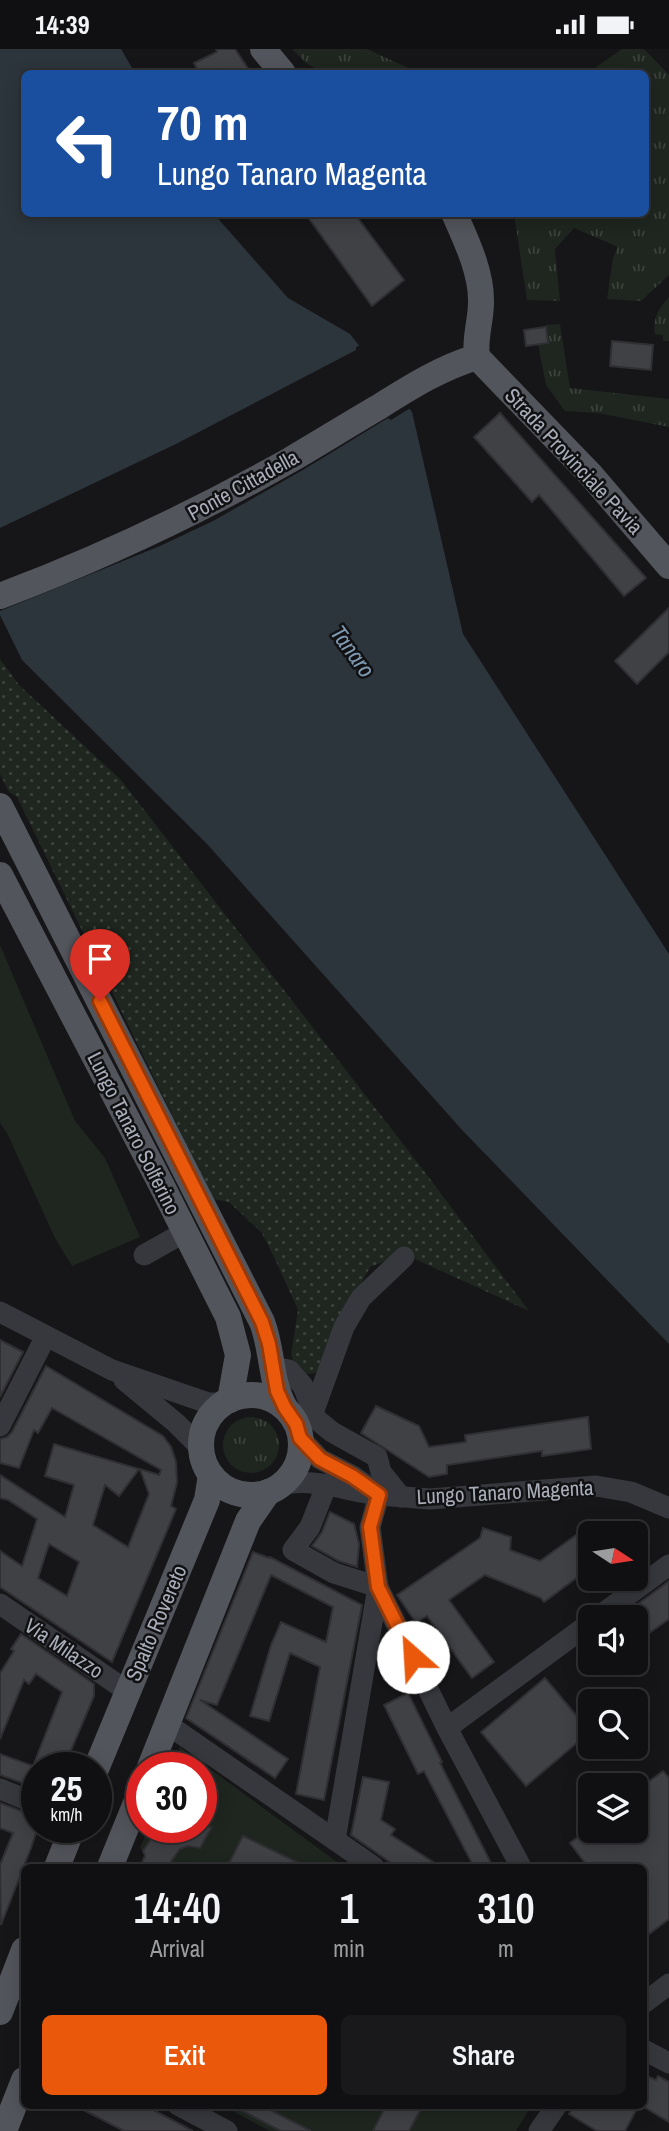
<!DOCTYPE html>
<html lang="en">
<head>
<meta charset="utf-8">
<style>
	:root { --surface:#101012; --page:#19191b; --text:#f1f3f6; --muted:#9c9d9f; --line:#303032; --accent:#ea580c }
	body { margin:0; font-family:"Archivo Narrow",sans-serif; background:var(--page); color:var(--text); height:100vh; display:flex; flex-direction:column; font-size:26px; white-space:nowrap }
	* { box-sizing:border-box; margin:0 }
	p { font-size:23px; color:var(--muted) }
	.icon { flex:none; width:38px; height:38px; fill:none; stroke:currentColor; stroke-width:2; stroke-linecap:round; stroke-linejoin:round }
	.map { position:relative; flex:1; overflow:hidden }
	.panel { position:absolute; left:21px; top:1815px; width:626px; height:245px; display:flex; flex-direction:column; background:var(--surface); border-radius:10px; box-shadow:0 4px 18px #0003,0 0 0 2px var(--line) }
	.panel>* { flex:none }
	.top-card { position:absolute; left:21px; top:21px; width:628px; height:147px; border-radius:10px; box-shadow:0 4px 18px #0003,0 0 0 2px var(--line); background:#1a4fa0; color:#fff; overflow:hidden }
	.needle { width:46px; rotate:102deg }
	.fabs { position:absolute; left:578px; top:1472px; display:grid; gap:14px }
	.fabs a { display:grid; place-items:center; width:70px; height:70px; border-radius:10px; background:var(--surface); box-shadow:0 4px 18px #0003,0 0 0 2px var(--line); font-size:35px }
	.speed { position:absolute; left:21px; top:1703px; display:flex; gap:14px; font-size:35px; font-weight:700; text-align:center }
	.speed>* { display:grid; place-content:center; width:91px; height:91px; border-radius:50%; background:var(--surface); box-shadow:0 4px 18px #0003,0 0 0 2px var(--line); line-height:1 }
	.speed small { font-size:18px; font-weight:400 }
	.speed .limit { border:10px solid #d22; background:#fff; color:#111 }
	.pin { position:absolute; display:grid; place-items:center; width:60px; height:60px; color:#fff; margin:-72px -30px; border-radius:50% 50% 50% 0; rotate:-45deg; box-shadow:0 0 7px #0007 }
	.pin .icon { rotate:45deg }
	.me { position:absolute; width:77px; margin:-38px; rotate:334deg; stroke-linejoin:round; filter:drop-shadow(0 0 5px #0008) }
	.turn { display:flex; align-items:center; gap:24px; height:147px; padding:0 21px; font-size:32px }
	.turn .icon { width:91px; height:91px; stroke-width:2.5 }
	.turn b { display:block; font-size:49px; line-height:60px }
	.eta { display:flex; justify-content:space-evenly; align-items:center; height:119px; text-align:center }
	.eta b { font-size:42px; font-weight:600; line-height:49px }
	.cta { display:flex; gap:14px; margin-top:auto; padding:14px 21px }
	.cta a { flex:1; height:80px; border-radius:10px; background:var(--accent); color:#fff; font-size:28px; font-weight:600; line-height:80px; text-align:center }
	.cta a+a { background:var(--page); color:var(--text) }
	.status { display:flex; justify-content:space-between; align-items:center; height:49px; padding:0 35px; background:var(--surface); direction:ltr }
	.status svg { height:19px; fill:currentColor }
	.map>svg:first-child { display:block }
	.grass { fill:url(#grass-tufts) }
	.park { fill:url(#park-dots) }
	.garden { fill:#1e261f }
	.water { fill:#2c353c }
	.pier { fill:#161618 }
	.building { fill:#404145; stroke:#303034; stroke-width:2; fill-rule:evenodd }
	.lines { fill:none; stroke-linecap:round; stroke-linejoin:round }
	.minor { stroke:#37383d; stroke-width:21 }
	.major { stroke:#53555c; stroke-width:26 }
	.route-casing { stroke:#983908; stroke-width:18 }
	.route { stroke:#ea580c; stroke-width:12 }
	.labels { text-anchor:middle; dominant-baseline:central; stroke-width:5; stroke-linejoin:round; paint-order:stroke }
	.street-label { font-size:21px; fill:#a8adb8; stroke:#111113 }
	.water-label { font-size:23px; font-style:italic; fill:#7f9bb3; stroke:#111113 }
</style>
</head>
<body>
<div class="status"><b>14:39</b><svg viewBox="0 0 49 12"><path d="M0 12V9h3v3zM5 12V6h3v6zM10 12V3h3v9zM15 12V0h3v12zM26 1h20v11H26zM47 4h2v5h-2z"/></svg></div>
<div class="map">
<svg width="669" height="2082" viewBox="0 0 669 2082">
	<defs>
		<pattern id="grass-tufts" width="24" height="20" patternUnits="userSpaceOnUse" patternTransform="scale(1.75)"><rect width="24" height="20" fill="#1e261f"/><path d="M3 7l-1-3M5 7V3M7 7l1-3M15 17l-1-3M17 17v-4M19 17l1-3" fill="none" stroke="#3c433d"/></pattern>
		<pattern id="park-dots" width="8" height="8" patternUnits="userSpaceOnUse" patternTransform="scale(1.75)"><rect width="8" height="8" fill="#1e261f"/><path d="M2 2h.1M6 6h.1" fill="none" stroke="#3c433d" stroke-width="1.8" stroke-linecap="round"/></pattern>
	</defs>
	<rect width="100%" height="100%" fill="#161618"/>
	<g class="grass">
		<polygon points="292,0 367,0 419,24 323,24 306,14"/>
		<polygon points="622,0 644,0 669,26 669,226 641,252 607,250 613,209 618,198 574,179 555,200 560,252 527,251 514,165 646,164 646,24 588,24"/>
		<path d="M 669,248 L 669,292 L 663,292 L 663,286 L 655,285 C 652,270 659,259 669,248 Z"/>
		<polygon points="560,275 570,339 669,350 669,378 598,364 565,362 546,336 538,295 548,294 546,276"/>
		<circle cx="251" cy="1396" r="28"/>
	</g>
	<polygon class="park" points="0,610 19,636 121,731 421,1118 529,1262 404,1205 370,1218 346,1263 320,1323 299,1327 291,1306 298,1261 275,1210 262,1184 229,1153 213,1150 17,748 9,743 0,725"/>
	<g class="garden">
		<polygon points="0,896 75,1072 105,1109 140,1188 72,1217 55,1189 7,1084 0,1074"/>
		<polygon points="180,1698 344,1818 139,1818 145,1805 140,1799 149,1778 201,1778 201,1718 172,1718"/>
		<polygon points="221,2056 532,2056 516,2082 270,2082"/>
	</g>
	<polygon class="water" points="0,0 121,0 135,24 24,24 24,164 214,165 288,249 350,285 412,363 463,585 669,905 669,1295 463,1082 207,795 22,611 0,566"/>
	<polygon class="pier" points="362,295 412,358 391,371 388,369 303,421 213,472 160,497 0,562 0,479 176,395 356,301 356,298"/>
	<g class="building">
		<polygon points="216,0 235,0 251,24 221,24 219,20 210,24 199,24 194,14 217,3"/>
		<polygon points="305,164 354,164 404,231 372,257"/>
		<polygon points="546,278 548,294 526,297 524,281"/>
		<polygon points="612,292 653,296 651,321 610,317"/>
		<polygon points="500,364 646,529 624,547 539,446 532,453 474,388"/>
		<polygon points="669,559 669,603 637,635 615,612"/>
		<polygon points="0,1291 23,1303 0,1348"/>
		<path d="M 46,1317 L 163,1387 L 171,1398 L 176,1413 L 177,1433 L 171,1457 L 176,1460 L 112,1613 L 0,1538 L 0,1502 L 22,1517 L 37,1470 L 8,1451 L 0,1449 L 0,1426 L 65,1468 L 74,1436 L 45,1427 L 54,1395 L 139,1420 L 119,1447 L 105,1436 L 93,1476 L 128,1498 L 149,1445 L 140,1420 L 159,1426 L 161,1421 L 52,1359 L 38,1384 L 34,1381 L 19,1419 L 0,1414 L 0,1390 L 7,1388 L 12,1383 ZM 49,1495 L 79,1513 L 67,1547 L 38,1529 Z"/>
		<polygon points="376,1357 419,1377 429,1398 466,1393 465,1386 588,1368 591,1400 542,1407 542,1402 447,1416 447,1425 429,1428 361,1384"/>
		<polygon points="330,1463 354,1475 359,1495 357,1518 339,1512 312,1497 322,1483"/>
		<polygon points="590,1476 590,1519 544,1553 541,1549 485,1526 449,1551 494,1613 472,1629 427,1567 416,1574 397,1546 480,1489 483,1479 511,1488 510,1501 540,1512"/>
		<polygon points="253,1503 269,1509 270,1508 362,1556 324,1751 296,1745 320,1618 290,1604 269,1672 250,1667 271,1596 281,1573 326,1593 333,1558 271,1526 217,1656 200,1651 288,1710 275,1729 186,1669"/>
		<polygon points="669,1532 669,1570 635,1594 635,1568 620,1568"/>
		<polygon points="21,1585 94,1635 94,1647 64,1718 37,1718 37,1739 0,1726 0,1705 33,1717 62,1643 36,1625 29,1635 24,1631 0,1690 0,1624 14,1602 11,1600"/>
		<polygon points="545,1629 590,1683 526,1737 481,1683"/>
		<polygon points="408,1644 442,1713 440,1714 493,1818 474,1818 424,1722 418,1725 384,1656"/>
		<polygon points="663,1722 669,1729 669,1870 644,1889 644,1818 588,1818 570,1794 586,1782 635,1782 635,1743"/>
		<polygon points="363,1728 389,1733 381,1771 395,1780 391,1786 441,1818 397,1818 351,1786"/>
		<polygon points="0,1754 37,1768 37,1781 31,1799 1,1876 0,1816 13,1784 0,1779"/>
		<polygon points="162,1778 212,1778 200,1799 188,1797 180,1800 167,1818 140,1818 145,1807 143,1802 154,1786"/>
		<polygon points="243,1787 307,1818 237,1818 229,1814"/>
		<polygon points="644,2026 656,2031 658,2027 669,2033 669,2073 644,2058"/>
		<polygon points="74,2056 144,2056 193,2082 124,2082"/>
		<polygon points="231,2056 261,2056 311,2082 281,2082"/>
		<polygon points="386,2056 423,2056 409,2082 373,2082"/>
		<polygon points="575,2056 639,2056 625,2082 597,2082 569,2065"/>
	</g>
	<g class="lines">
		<g class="minor">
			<polyline points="144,1206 185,1183"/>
			<polyline points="0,1263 112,1321 208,1354 226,1354"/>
			<polyline points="273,1318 289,1321 303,1337 316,1370 332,1383 377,1408 381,1423 401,1448"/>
			<polyline points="124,1331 176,1374 201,1399"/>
			<polyline points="313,1364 344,1278 361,1249 404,1208"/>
			<polyline points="0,1377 46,1287"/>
			<polyline points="327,1435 310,1478 293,1501 334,1524 378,1538"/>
			<path d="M 280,1436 C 315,1428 345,1442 379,1446 L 353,1427 L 320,1410 L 300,1389"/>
			<polyline points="0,1555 127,1642"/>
			<polyline points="598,1568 669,1516"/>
			<polyline points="167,1675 374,1818"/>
			<polyline points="447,1679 590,1574"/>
			<polyline points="0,1740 37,1755"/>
			<polyline points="335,1791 378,1538"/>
			<polyline points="521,1818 447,1679 378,1538 370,1478 379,1446 430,1450 596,1437 631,1443 669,1459"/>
			<polyline points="644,1954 669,1935"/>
			<polyline points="644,2001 669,2014"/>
			<polyline points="178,2056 227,2082"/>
			<polyline points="539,2082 557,2056"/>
		</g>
		<g class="major">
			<polyline points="263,0 283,24"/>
			<path d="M 454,164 C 466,191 482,224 481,254 C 481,272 474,290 477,308"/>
			<polyline points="477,308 590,425 669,517"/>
			<path d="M 0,547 C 101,509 196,464 290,411 C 319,394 348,376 377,359 C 409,339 440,319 477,308"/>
			<path d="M 0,757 L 262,1273 C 273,1301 270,1333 285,1359"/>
			<polyline points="0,826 161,1135 228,1268 238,1306 230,1351"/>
			<circle cx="251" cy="1396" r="50"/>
			<polyline points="150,1718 248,1472 268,1443"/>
			<polyline points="96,1720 207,1451 211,1426"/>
			<polyline points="57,1818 73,1778"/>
			<polyline points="110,1818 142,1739"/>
			<polyline points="0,1963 24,1901"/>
			<polyline points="4,2082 24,2031"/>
		</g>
	</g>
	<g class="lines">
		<g class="route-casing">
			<polyline id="route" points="100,952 262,1273 269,1295 277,1342 285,1359 296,1375 300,1389 320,1410 352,1427 379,1446 370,1478 378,1538 413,1608"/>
		</g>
		<use href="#route" class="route"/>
	</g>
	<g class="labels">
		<g class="street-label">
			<text transform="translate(574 412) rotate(47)">Strada Provinciale Pavia</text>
			<text transform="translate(243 436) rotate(-29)">Ponte Cittadella</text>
			<text transform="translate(134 1084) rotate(63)">Lungo Tanaro Solferino</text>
			<text transform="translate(505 1443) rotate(-3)">Lungo Tanaro Magenta</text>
			<text transform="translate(156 1574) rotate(-67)">Spalto Rovereto</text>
			<text transform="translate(64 1599) rotate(34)">Via Milazzo</text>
		</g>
		<g class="water-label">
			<text transform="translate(353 602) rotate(54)">Tanaro</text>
		</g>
	</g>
</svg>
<div class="fabs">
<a><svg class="needle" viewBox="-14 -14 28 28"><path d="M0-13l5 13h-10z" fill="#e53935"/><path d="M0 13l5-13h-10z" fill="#9c9d9f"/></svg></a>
<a><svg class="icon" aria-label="sound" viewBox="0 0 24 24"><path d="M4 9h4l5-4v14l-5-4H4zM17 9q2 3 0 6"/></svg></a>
<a><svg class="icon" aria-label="search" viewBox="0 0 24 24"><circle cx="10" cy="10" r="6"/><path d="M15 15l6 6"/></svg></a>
<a><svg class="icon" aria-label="layers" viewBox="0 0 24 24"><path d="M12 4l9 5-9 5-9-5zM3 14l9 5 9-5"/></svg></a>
</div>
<div class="speed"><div>25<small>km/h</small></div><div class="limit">30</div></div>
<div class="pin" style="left:100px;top:952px;background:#d93025"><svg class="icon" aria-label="arrive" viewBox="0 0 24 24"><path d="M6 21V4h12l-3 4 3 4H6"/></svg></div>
<svg class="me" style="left:413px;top:1608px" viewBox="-20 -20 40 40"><circle r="19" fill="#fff"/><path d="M0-13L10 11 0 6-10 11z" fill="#ea580c"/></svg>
<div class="top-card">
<div class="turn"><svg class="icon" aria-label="left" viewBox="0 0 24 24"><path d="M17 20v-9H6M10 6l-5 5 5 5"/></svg><div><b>70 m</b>Lungo Tanaro Magenta</div></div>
</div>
<section class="panel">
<div class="eta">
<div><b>14:40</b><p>Arrival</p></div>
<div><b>1</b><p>min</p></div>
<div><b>310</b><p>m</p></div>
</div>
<div class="cta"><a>Exit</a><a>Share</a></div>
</section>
</div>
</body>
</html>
